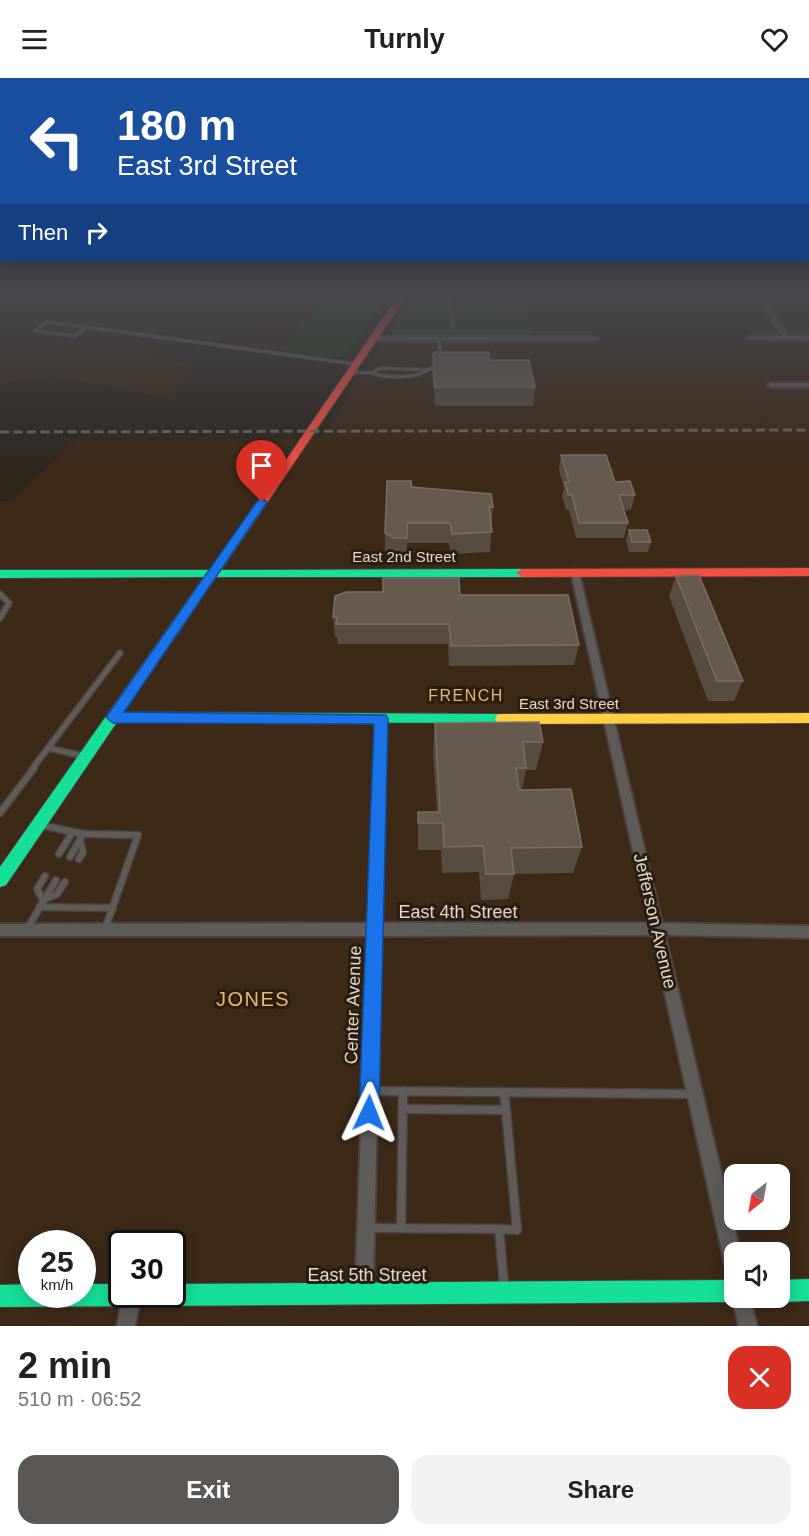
<!DOCTYPE html>
<html lang="en">
<head>
<meta charset="utf-8">
<style>
	:root { --surface:#fff; --page:#f2f2f2; --text:#202124; --muted:#757577; --accent:#5b5755 }
	body { margin:0; font-family:Helvetica,sans-serif; background:var(--page); color:var(--text); height:100vh; display:flex; flex-direction:column; font-size:22px; white-space:nowrap }
	* { box-sizing:border-box; margin:0 }
	p { font-size:20px; color:var(--muted) }
	.icon { flex:none; width:33px; height:33px; fill:none; stroke:currentColor; stroke-width:2; stroke-linecap:round; stroke-linejoin:round }
	.map { position:relative; height:1248px; overflow:hidden }
	.sheet { display:flex; flex-direction:column; background:var(--surface); flex:1 }
	.sheet>* { flex:none }
	.guide { position:absolute; left:0px; top:0px; width:810px; height:183px; box-shadow:0 3px 15px #0003; background:#1a4fa0; color:#fff; overflow:hidden }
	.needle { width:39px; rotate:211deg }
	.fabs { position:absolute; left:724px; top:1086px; display:grid; gap:12px }
	.fabs a { display:grid; place-items:center; width:66px; height:66px; border-radius:12px; background:var(--surface); box-shadow:0 3px 15px #0003; font-size:30px }
	.speed { position:absolute; left:18px; top:1152px; display:flex; gap:12px; font-size:30px; font-weight:700; text-align:center }
	.speed>* { display:grid; place-content:center; width:78px; height:78px; border-radius:50%; background:var(--surface); box-shadow:0 3px 15px #0003; line-height:1 }
	.speed small { font-size:15px; font-weight:400 }
	.speed .limit { border:3px solid #111; border-radius:9px; background:#fff; color:#111 }
	.pin { position:absolute; display:grid; place-items:center; width:51px; height:51px; color:#fff; margin:-62px -26px; border-radius:50% 50% 50% 0; rotate:-45deg; box-shadow:0 0 6px #0007 }
	.pin .icon { rotate:45deg }
	.me { position:absolute; width:66px; margin:-33px; rotate:2deg; stroke-linejoin:round; filter:drop-shadow(0 0 4px #0008) }
	.turn { display:flex; align-items:center; gap:21px; height:126px; padding:0 18px; font-size:27px }
	.turn .icon { width:78px; height:78px; stroke-width:2.5 }
	.turn b { display:block; font-size:42px; line-height:51px }
	.then { display:flex; align-items:center; height:57px; padding:0 18px; background:#0003; gap:12px; font-size:22px }
	.round { display:grid; place-items:center; flex:none; width:63px; height:63px; border-radius:18px; background:var(--page) }
	.headline { display:flex; align-items:center; justify-content:space-between; height:102px; padding:0 18px }
	h1 { font-size:36px; font-weight:600; line-height:45px }
	.cta { display:flex; gap:12px; margin-top:auto; padding:12px 18px }
	.cta a { flex:1; height:69px; border-radius:18px; background:var(--accent); color:#fff; font-size:24px; font-weight:600; line-height:69px; text-align:center }
	.cta a+a { background:var(--page); color:var(--text) }
	header { display:flex; justify-content:space-between; align-items:center; height:78px; padding:0 18px; background:var(--surface); font-size:27px; font-weight:600 }
	.map>svg:first-child { display:block }
	.built { fill:#3c2918; fill-rule:evenodd }
	.green { fill:#25411b }
	.lines { fill:none; stroke-linecap:round; stroke-linejoin:round }
	.lane-far3-casing { stroke:#4a423c; stroke-width:4.5 }
	.lane-far2-casing { stroke:#4a423c; stroke-width:8 }
	.lane-far1-casing { stroke:#4a423c; stroke-width:9 }
	.lane-casing { stroke:#4a423c; stroke-width:11 }
	.street-casing { stroke:#4a423c; stroke-width:4 }
	.fast-casing { stroke:#4a423c; stroke-width:2 }
	.slow-casing { stroke:#4a423c; stroke-width:2 }
	.jam-casing { stroke:#4a423c; stroke-width:2 }
	.lane-far3 { stroke:#5f5b59; stroke-width:3 }
	.lane-far2 { stroke:#5f5b59; stroke-width:5 }
	.lane-far1 { stroke:#5f5b59; stroke-width:6 }
	.lane { stroke:#5f5b59; stroke-width:8 }
	.street { fill:#5f5b59; fill-rule:evenodd }
	.fast { fill:#16e098; fill-rule:evenodd }
	.slow { fill:#ffcf43; fill-rule:evenodd }
	.jam { fill:#f24e42; fill-rule:evenodd }
	.rail { stroke:#69635f; stroke-width:3; stroke-dasharray:9 4.5; stroke-linecap:butt }
	.wall { fill:#574c40 }
	.building { fill:#665a4f; stroke:#796e63; stroke-width:1.5 }
	.route { fill:#1a73e8; stroke:#114b97; stroke-width:1.5 }
	.labels { text-anchor:middle; dominant-baseline:central; stroke-width:6; stroke-linejoin:round; paint-order:stroke }
	.street-label { font-size:15px; fill:#e1d7ce; stroke:#2b1d0f }
	.neighbourhood-label { font-size:16px; letter-spacing:1.5px; fill:#e7b775; stroke:#2b1d0f }
	.near-street-label { font-size:18px; fill:#e1d7ce; stroke:#2b1d0f }
	.near-neighbourhood-label { font-size:20px; letter-spacing:1.5px; fill:#e7b775; stroke:#2b1d0f }
</style>
</head>
<body>
<header><svg class="icon" aria-label="menu" viewBox="0 0 24 24"><path d="M4 6h16M4 12h16M4 18h16"/></svg>Turnly<svg class="icon" aria-label="heart" viewBox="0 0 24 24"><path d="M12 20l-8-8c-3-5 5-10 8-4 3-6 11-1 8 4z"/></svg></header>
<div class="map">
<svg width="809" height="1248" viewBox="0 0 809 1248">
	<rect width="100%" height="100%" fill="#2f261e"/>
	<g class="built">
		<polygon points="2,217 327,217 279,272 175,257 150,280 199,287 167,319 53,299 0,305 0,218"/>
		<path d="M 742,217 L 809,217 L 809,1248 L 0,1248 L 0,423 L 11,423 L 75,363 L 321,361 L 382,267 L 387,265 L 539,261 L 529,223 L 744,222 ZM 735,1096 L 780,1096 L 780,1142 L 735,1142 ZM 32,1166 L 82,1166 L 82,1216 L 32,1216 ZM 122,1166 L 172,1166 L 172,1216 L 122,1216 ZM 735,1174 L 780,1174 L 780,1220 L 735,1220 Z"/>
	</g>
	<g class="green">
		<polygon points="327,217 390,217 345,278 338,280 279,272"/>
		<polygon points="411,217 744,217 747,222 526,222 533,259 387,258"/>
	</g>
	<g class="lines">
		<g class="lane-far3-casing">
			<g id="lane-far3">
				<polyline points="438,217 449,218 453,251"/>
				<polyline points="449,218 548,217"/>
				<polygon points="47,244 86,249 75,258 35,253"/>
				<polyline points="86,249 355,286"/>
				<polyline points="439,261 440,280"/>
				<path d="M 380,290 L 427,292 C 416,301 386,300 372,295 Z"/>
				<polyline points="427,292 438,288"/>
				<polyline points="350,294 372,295"/>
			</g>
		</g>
		<g class="lane-far2-casing">
			<g id="lane-far2">
				<polyline points="0,516 9,525 0,540"/>
				<polyline points="84,678 48,670 120,575"/>
				<polyline points="32,691 48,670"/>
			</g>
		</g>
		<g class="lane-far1-casing">
			<g id="lane-far1">
				<polyline points="0,735 34,690"/>
				<polyline points="41,747 83,756 70,779"/>
				<polyline points="83,756 138,757 105,851"/>
				<polyline points="59,776 72,755"/>
				<polyline points="79,781 83,774 80,763"/>
				<polyline points="45,798 37,811 43,822 57,816 65,804"/>
				<polyline points="39,829 113,830"/>
				<polyline points="27,851 56,802"/>
			</g>
		</g>
		<g class="lane-casing">
			<g id="lane">
				<polyline points="372,1013 692,1016"/>
				<polyline points="504,1014 506,1032"/>
				<polyline points="403,1031 506,1032 517,1152 499,1151"/>
				<polyline points="369,1150 499,1151 504,1207"/>
				<polyline points="401,1150 403,1013"/>
			</g>
		</g>
		<g class="street-casing">
			<g id="street">
				<polygon points="776,221 809,223 809,227 776,225 768,227 788,258 809,258 809,262 748,261 748,259 750,258 782,258 762,226"/>
				<polygon points="595,259 598,261 597,262 372,263 369,261 372,259"/>
				<polygon points="809,305 809,309 771,309 768,307 771,305"/>
				<polygon points="575,491 579,494 662,845 809,848 809,860 665,857 740,1174 735,1174 735,1200 729,1197 726,1191 652,857 381,858 373,1215 370,1221 364,1224 358,1221 355,1215 368,858 0,858 0,846 368,845 376,641 377,638 385,638 386,641 382,845 649,845 571,494"/>
				<polygon points="735,1214 735,1220 750,1220 757,1248 739,1248 732,1220"/>
				<polygon points="123,1216 141,1217 135,1248 117,1248"/>
			</g>
		</g>
		<g class="fast-casing">
			<g id="fast">
				<polygon points="244,448 249,451 221,492 522,491 528,495 522,499 216,499 124,634 502,636 507,637 509,641 507,645 117,644 6,807 0,809 0,789 204,499 0,500 0,492 210,492 240,449"/>
				<polygon points="809,1201 809,1223 780,1224 772,1221 780,1220 780,1202"/>
				<polygon points="735,1202 735,1220 744,1220 735,1224 0,1229 0,1207 32,1206 32,1216 82,1216 82,1206 122,1206 122,1216 172,1216 172,1206"/>
			</g>
		</g>
		<g class="slow-casing">
			<polygon id="slow" points="809,635 809,645 502,646 497,645 495,641 497,637 502,636"/>
		</g>
		<g class="jam-casing">
			<g id="jam">
				<polygon points="399,217 407,217 248,453 240,453 239,451"/>
				<polygon points="809,490 809,498 522,499 516,495 522,491"/>
			</g>
		</g>
		<use href="#lane-far3" class="lane-far3"/>
		<use href="#lane-far2" class="lane-far2"/>
		<use href="#lane-far1" class="lane-far1"/>
		<use href="#lane" class="lane"/>
		<use href="#street" class="street"/>
		<use href="#fast" class="fast"/>
		<use href="#slow" class="slow"/>
		<use href="#jam" class="jam"/>
		<polyline class="rail" points="0,354 809,352"/>
	</g>
	<g class="wall">
		<polygon points="433,276 490,282 535,309 533,328 435,328 432,294"/>
		<polygon points="561,377 615,404 635,417 631,432 623,432 628,445 624,460 576,460 569,432 566,432 562,418 564,410 559,392"/>
		<polygon points="412,409 493,429 490,474 451,476 449,465 407,465 407,480 394,480 385,475 385,455"/>
		<polygon points="629,452 651,464 648,474 629,474 626,462"/>
		<polygon points="676,498 743,603 734,623 708,623 669,518"/>
		<polygon points="460,517 579,567 574,587 449,588 448,566 338,566 337,559 335,559 333,539"/>
		<polygon points="435,645 543,664 536,692 526,692 522,712 582,769 573,795 514,796 508,821 481,822 479,794 442,795 441,772 418,772 418,734 437,734 433,674"/>
	</g>
	<g class="building">
		<polygon points="436,274 489,274 490,282 529,282 535,309 435,309 433,276"/>
		<polygon points="561,377 606,377 615,404 630,403 635,417 619,417 628,445 579,445 572,417 568,417 565,404 569,404"/>
		<polygon points="387,403 411,403 412,409 491,416 493,429 489,429 492,454 452,456 450,445 407,445 407,460 394,460 385,455"/>
		<polygon points="629,452 647,452 651,464 632,464"/>
		<polygon points="699,497 743,603 717,603 676,498"/>
		<polygon points="383,500 459,500 460,517 568,517 579,567 451,568 449,546 336,546 337,539 333,539 335,518 346,514 383,514"/>
		<polygon points="539,644 543,664 523,664 526,690 516,690 519,712 571,711 582,769 511,770 514,796 486,796 483,768 444,769 443,745 418,745 418,734 440,734 435,645"/>
	</g>
	<linearGradient id="sky" x2="0" y2="1"><stop stop-color="#1a1510"/><stop offset="0.55" stop-color="#47474c"/><stop offset="1" stop-color="#47474c" stop-opacity="0"/></linearGradient>
	<rect width="809" height="392" fill="url(#sky)"/>
	<polygon class="route" points="262,421 267,424 124,634 386,637 388,641 379,1035 376,1043 369,1045 362,1043 359,1035 374,646 113,645 106,639 258,422"/>
	<g class="labels">
		<g class="street-label">
			<text x="404" y="478">East 2nd Street</text>
			<text x="569" y="625">East 3rd Street</text>
		</g>
		<g class="neighbourhood-label">
			<text x="466" y="617">FRENCH</text>
		</g>
		<g class="near-street-label">
			<text x="458" y="834">East 4th Street</text>
			<text transform="translate(655 843) rotate(77)">Jefferson Avenue</text>
			<text transform="translate(353 927) rotate(-88)">Center Avenue</text>
			<text x="367" y="1197">East 5th Street</text>
		</g>
		<g class="near-neighbourhood-label">
			<text x="253" y="921">JONES</text>
		</g>
	</g>
</svg>
<div class="fabs">
<a><svg class="needle" viewBox="-14 -14 28 28"><path d="M0-13l5 13h-10z" fill="#e53935"/><path d="M0 13l5-13h-10z" fill="#757577"/></svg></a>
<a><svg class="icon" aria-label="sound" viewBox="0 0 24 24"><path d="M4 9h4l5-4v14l-5-4H4zM17 9q2 3 0 6"/></svg></a>
</div>
<div class="speed"><div>25<small>km/h</small></div><div class="limit">30</div></div>
<div class="pin" style="left:262px;top:424px;background:#d93025"><svg class="icon" aria-label="arrive" viewBox="0 0 24 24"><path d="M6 21V4h12l-3 4 3 4H6"/></svg></div>
<svg class="me" style="left:369px;top:1035px" viewBox="-20 -20 40 40"><path d="M0-17L14 15 0 8-14 15z" fill="#1a73e8" stroke="#fff" stroke-width="4"/></svg>
<div class="guide">
<div class="turn"><svg class="icon" aria-label="left" viewBox="0 0 24 24"><path d="M17 20v-9H6M10 6l-5 5 5 5"/></svg><div><b>180 m</b>East 3rd Street</div></div>
<div class="then">Then<svg class="icon" aria-label="right" viewBox="0 0 24 24"><path d="M7 20v-9h11M14 6l5 5-5 5"/></svg></div>
</div>
</div>
<section class="sheet">
<div class="headline"><div><h1>2 min</h1><p>510 m · 06:52</p></div><a class="round" style="background:#d93025;color:#fff"><svg class="icon" aria-label="close" viewBox="0 0 24 24"><path d="M6 6l12 12M18 6L6 18"/></svg></a></div>
<div class="cta"><a>Exit</a><a>Share</a></div>
</section>
</body>
</html>
